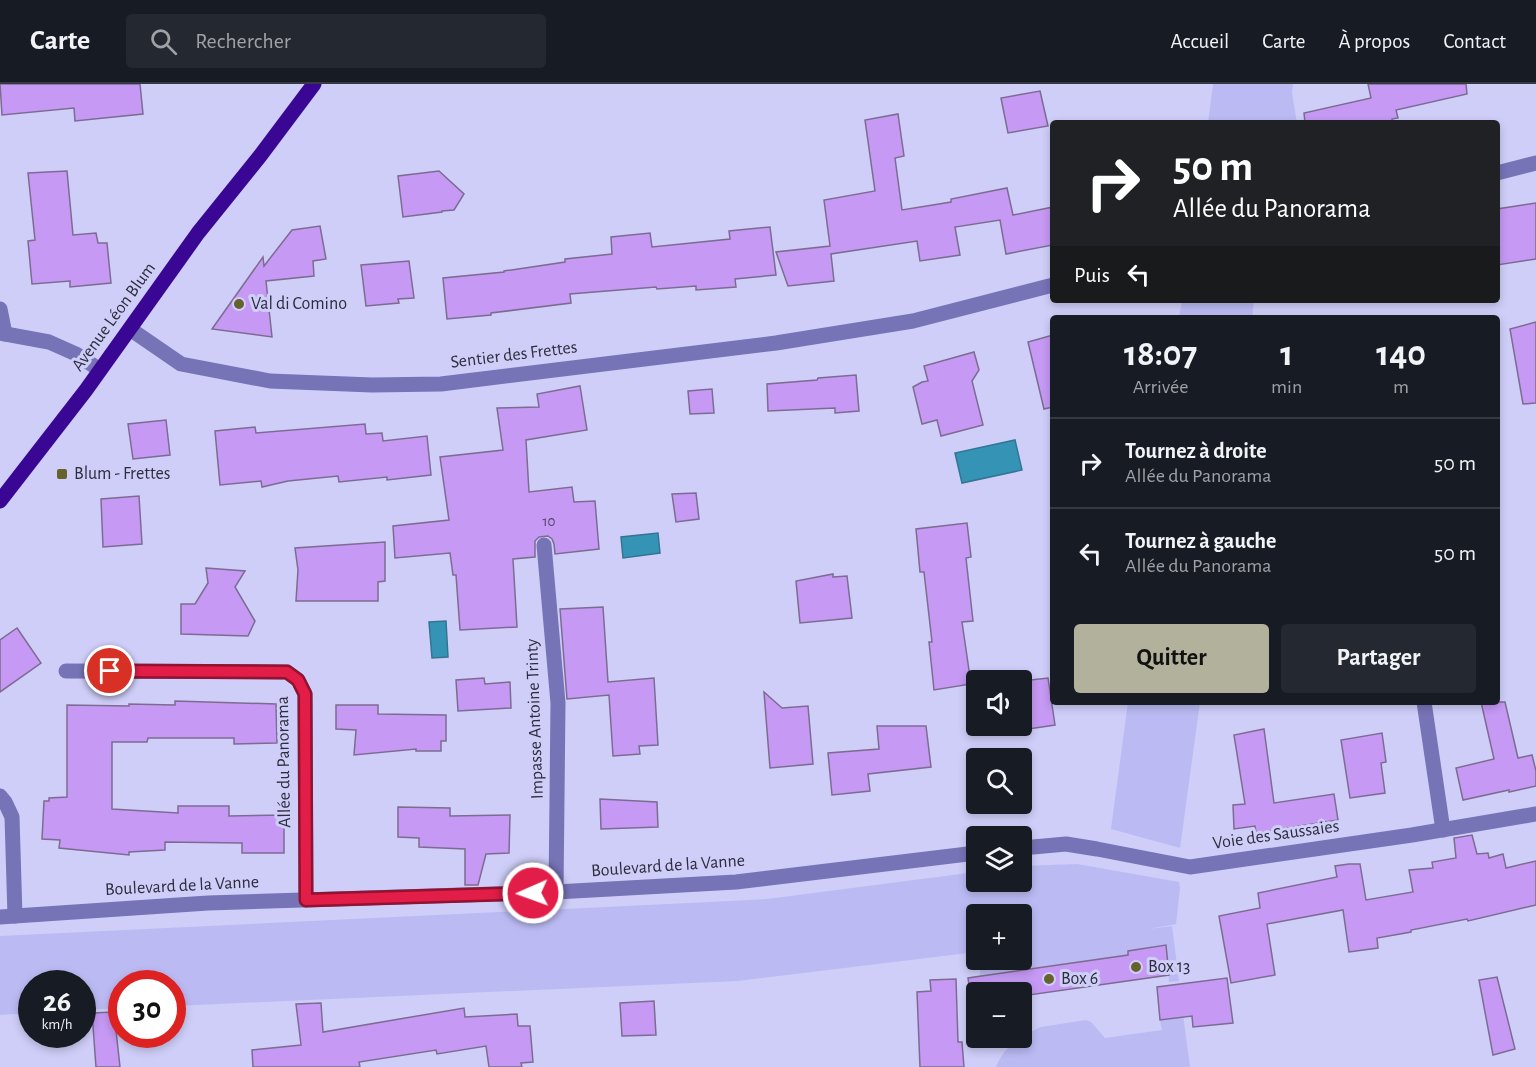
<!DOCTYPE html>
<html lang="fr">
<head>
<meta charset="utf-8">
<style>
	:root { --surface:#171b24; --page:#242831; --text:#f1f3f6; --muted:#9ea1a6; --line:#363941; --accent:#b2b29c }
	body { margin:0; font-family:"Alegreya Sans",sans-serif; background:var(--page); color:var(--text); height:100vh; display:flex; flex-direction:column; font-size:22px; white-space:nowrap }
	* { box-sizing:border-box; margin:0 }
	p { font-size:20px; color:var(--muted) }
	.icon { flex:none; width:33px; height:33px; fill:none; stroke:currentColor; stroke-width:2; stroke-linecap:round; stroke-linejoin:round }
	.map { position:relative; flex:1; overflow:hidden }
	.drawer { position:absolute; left:1050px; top:231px; width:450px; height:390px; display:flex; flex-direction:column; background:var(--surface); border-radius:6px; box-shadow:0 3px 9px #0003 }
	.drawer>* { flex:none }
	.top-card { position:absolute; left:1050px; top:36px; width:450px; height:183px; border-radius:6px; box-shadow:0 3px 9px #0003; background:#202124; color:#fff; overflow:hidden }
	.tools { position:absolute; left:966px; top:586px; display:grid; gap:12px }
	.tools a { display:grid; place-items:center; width:66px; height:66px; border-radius:6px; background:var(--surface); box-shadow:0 3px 9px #0003; font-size:30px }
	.speed { position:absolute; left:18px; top:886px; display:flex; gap:12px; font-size:30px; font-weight:700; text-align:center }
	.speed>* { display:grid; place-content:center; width:78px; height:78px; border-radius:50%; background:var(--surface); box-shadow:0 3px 9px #0003; line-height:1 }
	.speed small { font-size:15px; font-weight:400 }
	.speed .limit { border:9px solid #d22; background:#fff; color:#111 }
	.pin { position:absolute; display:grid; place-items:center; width:51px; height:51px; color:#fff; margin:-26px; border:3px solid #fff; border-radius:50%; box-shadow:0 2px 6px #0007 }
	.me { position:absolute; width:66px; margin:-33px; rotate:268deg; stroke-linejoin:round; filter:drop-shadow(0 0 4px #0008) }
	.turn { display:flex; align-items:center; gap:21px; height:126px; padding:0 24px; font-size:27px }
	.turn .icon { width:78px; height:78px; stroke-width:2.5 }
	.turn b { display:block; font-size:42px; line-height:51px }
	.then { display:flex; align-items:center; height:57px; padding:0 24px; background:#0003; gap:12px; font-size:22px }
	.eta { display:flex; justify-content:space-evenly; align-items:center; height:102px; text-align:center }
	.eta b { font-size:36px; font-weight:700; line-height:42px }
	.cta { display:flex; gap:12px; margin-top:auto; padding:12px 24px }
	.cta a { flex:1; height:69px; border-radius:6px; background:var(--accent); color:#111; font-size:24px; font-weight:700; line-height:69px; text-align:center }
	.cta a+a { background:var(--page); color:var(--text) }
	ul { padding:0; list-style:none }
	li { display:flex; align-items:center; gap:18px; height:90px; padding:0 24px; border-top:2px solid var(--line) }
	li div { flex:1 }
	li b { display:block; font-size:22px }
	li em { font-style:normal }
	header { display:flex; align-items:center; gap:36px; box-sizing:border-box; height:84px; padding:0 30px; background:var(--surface); border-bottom:2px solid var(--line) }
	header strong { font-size:28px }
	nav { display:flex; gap:33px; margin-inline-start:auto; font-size:21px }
	.search { width:420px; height:54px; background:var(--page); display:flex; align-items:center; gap:15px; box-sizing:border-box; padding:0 21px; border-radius:6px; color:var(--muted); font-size:22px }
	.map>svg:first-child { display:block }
	.green { fill:#bbbaf3 }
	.water { fill:#3594b6; stroke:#337592; stroke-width:1.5 }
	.building { fill:#c599f4; stroke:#7d6c91; stroke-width:1.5 }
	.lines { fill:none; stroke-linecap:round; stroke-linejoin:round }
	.minor { stroke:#7773b7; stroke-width:15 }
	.major { stroke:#3a0795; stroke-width:15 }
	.route-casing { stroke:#92132f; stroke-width:15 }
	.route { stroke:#e11d48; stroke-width:10 }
	.poi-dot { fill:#65622e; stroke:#cecef9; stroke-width:2 }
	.labels { text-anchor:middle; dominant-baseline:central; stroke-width:6; stroke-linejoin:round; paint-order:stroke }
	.number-label { font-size:15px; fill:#53486b }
	.poi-label { font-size:18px; fill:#2d2d3d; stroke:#cecef9; text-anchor:start }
	.street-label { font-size:18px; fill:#2d2d3d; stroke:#cecef9 }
</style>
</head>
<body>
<header>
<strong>Carte</strong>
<div class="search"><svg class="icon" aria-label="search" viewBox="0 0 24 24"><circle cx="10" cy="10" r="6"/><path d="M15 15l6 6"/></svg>Rechercher</div>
<nav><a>Accueil</a><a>Carte</a><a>À propos</a><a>Contact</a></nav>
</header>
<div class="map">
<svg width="1536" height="983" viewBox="0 0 1536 983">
	<rect width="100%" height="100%" fill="#cecef9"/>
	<g class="green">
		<polygon points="1213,0 1293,0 1292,9 1297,39 1208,39"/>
		<polygon points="1182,216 1254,216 1252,234 1179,234"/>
		<polygon points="1128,618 1200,618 1180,764 1111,745"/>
		<polygon points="1077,780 1179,798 1180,804 1176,840 1149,845 1172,842 1179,897 1169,898 1166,862 1128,867 1128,871 980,893 980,876 1022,876 1022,831 976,831 976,868 737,897 173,922 172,900 122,900 121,924 83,926 82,900 32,900 31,929 0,931 0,852 730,817 767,815 976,788 976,798 1022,798 1022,782"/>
		<path d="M 1181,916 L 1190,983 L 996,983 C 1001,970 1009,962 1019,954 L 1022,954 L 1022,952 L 1041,943 L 1086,936 L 1091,938 L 1105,954 L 1162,946 L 1160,936 L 1175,934 L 1173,917 Z"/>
	</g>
	<g class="water">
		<polygon points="1015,356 1022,386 962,399 955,369"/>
		<polygon points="658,449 660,469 623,474 621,453"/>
		<polygon points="446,537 448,573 432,574 429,538"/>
	</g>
	<g class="building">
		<polygon points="0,0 140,0 143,30 75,37 74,24 2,31"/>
		<polygon points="1368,0 1466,0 1467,10 1396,26 1398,34 1392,35 1393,39 1305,39 1304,29 1371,14"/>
		<polygon points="1040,7 1048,42 1008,49 1001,14"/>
		<polygon points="898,30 904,72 895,74 902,126 951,118 951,115 1007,104 1013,131 1053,123 1053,161 1006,170 1000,136 955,143 960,171 920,177 917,157 831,170 834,197 788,202 776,168 830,162 824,116 875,107 865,36"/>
		<polygon points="67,87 73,151 96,149 98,159 107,159 111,199 70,203 70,197 32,200 28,157 35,156 28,89"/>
		<polygon points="439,87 464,110 454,126 442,127 442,128 403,133 398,92"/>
		<polygon points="1536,119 1536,175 1497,181 1497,125"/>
		<polygon points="320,142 326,175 313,177 314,192 266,197 272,253 212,245 263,173 264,182 292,146"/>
		<polygon points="770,143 776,191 735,195 736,203 696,206 696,202 657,205 656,203 570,210 571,219 491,229 491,231 447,235 443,194 504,188 504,187 565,178 565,175 612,170 611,153 650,149 652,163 730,155 729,147"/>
		<polygon points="409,177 414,214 398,215 399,219 366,222 361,181"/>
		<polygon points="1536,238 1536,319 1523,320 1510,245"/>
		<polygon points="1053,251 1053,323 1044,325 1028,258"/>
		<polygon points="974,268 979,286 972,297 983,341 941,352 937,336 922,340 913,303 922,298 928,297 924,282"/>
		<polygon points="856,291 859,327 835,329 835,324 768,327 767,300 817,296 818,294"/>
		<polygon points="580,302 587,346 526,356 529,408 572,403 574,418 595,417 599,465 555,470 554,460 552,455 548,452 539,453 535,457 535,473 513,475 517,543 460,546 456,491 453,491 450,469 395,474 393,442 449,436 440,373 503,366 497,324 539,323 537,310"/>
		<polygon points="712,305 714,329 690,330 688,307"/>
		<polygon points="166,336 170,371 133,375 128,340"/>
		<polygon points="365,340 366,350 382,349 383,357 427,352 431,391 387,396 387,393 339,398 338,392 288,397 262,403 261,397 220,401 215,347 255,343 256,349"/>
		<polygon points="696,409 699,435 676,438 672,410"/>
		<polygon points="139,412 142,460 103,463 101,415"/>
		<polygon points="967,439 971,473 966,474 973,537 962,538 971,600 934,606 929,558 932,558 924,488 920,488 916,445"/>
		<polygon points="385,458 385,497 378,498 378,517 296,517 298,486 295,464"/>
		<polygon points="206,484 245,487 235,503 255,537 248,552 181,550 181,520 195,520 208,499"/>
		<polygon points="833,490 833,493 847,492 852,534 800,539 796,497"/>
		<polygon points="603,523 608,598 654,594 658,661 639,662 640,670 613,672 609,611 567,615 560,525"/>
		<polygon points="17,544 41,579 0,608 0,556"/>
		<polygon points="484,594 485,600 510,598 511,624 458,627 456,596"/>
		<polygon points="1048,594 1055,641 1022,646 1022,597"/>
		<polygon points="764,608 782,624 808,622 813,680 770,684"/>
		<polygon points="175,617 276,620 277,659 234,660 234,654 148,654 147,658 112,658 112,725 178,729 178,722 229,722 229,732 284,731 284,769 242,769 242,759 165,758 165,766 129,768 129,771 59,764 60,756 42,755 44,717 49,717 49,714 67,713 67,621 129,622 129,620 175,621"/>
		<polygon points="1481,618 1505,618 1518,674 1532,671 1536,687 1536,702 1509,708 1509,706 1463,716 1456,684 1494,675"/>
		<polygon points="336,621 378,621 378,630 446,631 446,657 441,657 441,667 416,667 416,665 354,671 356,646 336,645"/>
		<polygon points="877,642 926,642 931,683 868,690 870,707 832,711 828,669 879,665"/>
		<polygon points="1264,645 1274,719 1334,710 1338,736 1256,749 1255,742 1234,745 1233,721 1245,720 1234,651"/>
		<polygon points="1382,649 1386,678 1381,679 1385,709 1350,714 1341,656"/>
		<polygon points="600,715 657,718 658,743 601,745"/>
		<polygon points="398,723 450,724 450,732 510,731 509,769 486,770 478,801 465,801 465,765 419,763 419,754 398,753"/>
		<polygon points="1472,751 1477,770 1488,769 1489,774 1503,770 1506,784 1536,777 1536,821 1468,837 1467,835 1411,846 1411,848 1377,854 1378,864 1349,868 1343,826 1267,840 1275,891 1231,899 1219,832 1260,824 1258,809 1337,793 1335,782 1349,780 1360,780 1366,816 1413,808 1409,786 1433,784 1432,778 1456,774 1454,754"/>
		<polygon points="1166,861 1169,891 1022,912 1022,909 970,909 968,894 1128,871 1128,867"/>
		<polygon points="1497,893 1515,965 1493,971 1479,896"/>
		<polygon points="1227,894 1233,939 1193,943 1192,932 1160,936 1157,903"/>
		<polygon points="956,895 958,958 962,958 964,983 920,983 917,908 931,907 930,896"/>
		<polygon points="654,917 656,951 622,952 620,919"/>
		<polygon points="321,919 323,948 464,924 465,933 517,930 518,942 530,942 533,978 521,979 522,983 489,983 486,962 437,970 436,966 359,978 360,983 253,983 252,966 301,961 296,920"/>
		<polygon points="114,928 120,983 96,983 92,929"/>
	</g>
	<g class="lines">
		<g class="minor">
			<polyline points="1497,89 1536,79"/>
			<polyline points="0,225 5,250"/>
			<polyline points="130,245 181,280 270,297 372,301 441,300 776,259 913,237 1053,201"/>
			<polyline points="0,249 49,258 76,270 100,286"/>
			<polyline points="544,461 558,619 556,808"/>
			<polyline points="66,587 287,588 298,596 305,610 306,816"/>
			<polyline points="1424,618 1443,746"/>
			<polyline points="0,712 5,718 12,733 15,832"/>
			<polyline points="1022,764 1066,760 1097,765 1190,783 1412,751 1536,730"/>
			<polyline points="0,833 208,819 556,808 736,798 976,769"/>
		</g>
		<polyline class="major" points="0,417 86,306 198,149 260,72 314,0"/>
	</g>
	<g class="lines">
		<g class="route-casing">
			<polyline id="route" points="110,587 287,588 298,596 305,610 306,816 533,809"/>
		</g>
		<use href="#route" class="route"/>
	</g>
	<g class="poi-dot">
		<circle cx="239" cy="220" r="6"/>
		<rect x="56" y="384" width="12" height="12" rx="3"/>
		<circle cx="1136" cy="883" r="6"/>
		<circle cx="1049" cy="895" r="6"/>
	</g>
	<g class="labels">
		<g class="number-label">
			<text x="549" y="437">10</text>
		</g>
		<g class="poi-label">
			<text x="251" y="220">Val di Comino</text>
			<text x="74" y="390">Blum - Frettes</text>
			<text x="1148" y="883">Box 13</text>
			<text x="1061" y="895">Box 6</text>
		</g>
		<g class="street-label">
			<text transform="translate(114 233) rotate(-54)">Avenue Léon Blum</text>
			<text transform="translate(514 271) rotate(-7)">Sentier des Frettes</text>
			<text transform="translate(535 635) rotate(-92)">Impasse Antoine Trinty</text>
			<text transform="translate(284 678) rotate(-91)">Allée du Panorama</text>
			<text transform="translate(1276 751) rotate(-8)">Voie des Saussaies</text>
			<text transform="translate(668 782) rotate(-4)">Boulevard de la Vanne</text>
			<text transform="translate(182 802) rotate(-3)">Boulevard de la Vanne</text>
		</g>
	</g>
</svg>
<div class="tools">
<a><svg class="icon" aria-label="sound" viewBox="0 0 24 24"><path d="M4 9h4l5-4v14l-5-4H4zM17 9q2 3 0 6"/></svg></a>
<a><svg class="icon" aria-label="search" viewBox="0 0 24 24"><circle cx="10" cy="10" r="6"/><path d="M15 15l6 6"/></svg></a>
<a><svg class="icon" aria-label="layers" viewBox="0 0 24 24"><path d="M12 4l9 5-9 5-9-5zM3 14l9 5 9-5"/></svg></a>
<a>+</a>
<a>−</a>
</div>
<div class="speed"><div>26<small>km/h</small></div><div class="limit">30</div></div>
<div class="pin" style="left:110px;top:587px;background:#d93025"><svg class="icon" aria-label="arrive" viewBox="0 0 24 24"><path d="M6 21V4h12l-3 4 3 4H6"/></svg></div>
<svg class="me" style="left:533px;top:809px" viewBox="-20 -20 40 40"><circle r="17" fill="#e11d48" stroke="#fff" stroke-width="3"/><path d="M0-11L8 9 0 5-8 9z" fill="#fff"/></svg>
<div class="top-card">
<div class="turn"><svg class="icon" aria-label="right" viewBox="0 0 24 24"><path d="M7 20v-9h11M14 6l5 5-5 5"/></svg><div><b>50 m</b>Allée du Panorama</div></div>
<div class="then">Puis<svg class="icon" aria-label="left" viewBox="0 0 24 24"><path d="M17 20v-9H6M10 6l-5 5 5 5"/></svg></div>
</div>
<section class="drawer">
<div class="eta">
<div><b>18:07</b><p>Arrivée</p></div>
<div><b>1</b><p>min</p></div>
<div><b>140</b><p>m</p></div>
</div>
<ul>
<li><svg class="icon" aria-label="right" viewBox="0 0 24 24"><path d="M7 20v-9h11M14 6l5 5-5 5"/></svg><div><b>Tournez à droite</b><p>Allée du Panorama</p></div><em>50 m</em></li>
<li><svg class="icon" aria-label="left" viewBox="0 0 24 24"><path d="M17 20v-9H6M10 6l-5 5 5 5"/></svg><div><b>Tournez à gauche</b><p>Allée du Panorama</p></div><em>50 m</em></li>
</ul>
<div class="cta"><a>Quitter</a><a>Partager</a></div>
</section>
</div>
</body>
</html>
